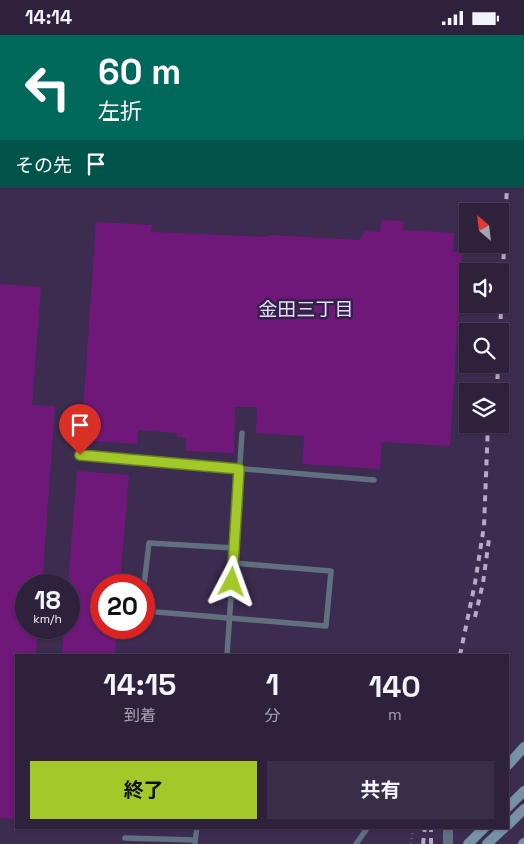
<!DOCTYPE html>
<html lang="ja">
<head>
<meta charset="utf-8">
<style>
	:root { --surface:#2d213c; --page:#392e47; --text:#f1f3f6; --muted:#a7a3af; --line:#483e56; --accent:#a2c929 }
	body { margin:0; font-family:"Space Grotesk","Noto Sans JP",sans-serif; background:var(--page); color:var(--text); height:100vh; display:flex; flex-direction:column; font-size:19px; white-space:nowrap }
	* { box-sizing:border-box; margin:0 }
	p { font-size:16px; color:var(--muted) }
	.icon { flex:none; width:28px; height:28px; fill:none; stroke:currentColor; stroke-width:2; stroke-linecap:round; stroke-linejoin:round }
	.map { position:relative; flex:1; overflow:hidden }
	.sheet { position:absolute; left:15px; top:619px; width:494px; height:175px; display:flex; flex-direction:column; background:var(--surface); border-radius:0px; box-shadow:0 1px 4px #0004,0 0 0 1px var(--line) }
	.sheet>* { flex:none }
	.hud { position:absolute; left:0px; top:0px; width:525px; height:152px; box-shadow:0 1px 4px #0004,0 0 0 1px var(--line); background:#00695c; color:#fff; overflow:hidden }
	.needle { width:32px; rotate:332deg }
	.controls { position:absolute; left:459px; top:168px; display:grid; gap:10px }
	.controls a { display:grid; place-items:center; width:50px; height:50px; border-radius:0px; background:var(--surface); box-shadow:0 1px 4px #0004,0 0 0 1px var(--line); font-size:25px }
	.speed { position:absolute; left:15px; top:539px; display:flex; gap:10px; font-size:25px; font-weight:700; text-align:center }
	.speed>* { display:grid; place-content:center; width:65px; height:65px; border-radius:50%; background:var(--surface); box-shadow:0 1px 4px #0004,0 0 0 1px var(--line); line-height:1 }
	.speed small { font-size:12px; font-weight:400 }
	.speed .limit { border:8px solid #d22; background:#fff; color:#111 }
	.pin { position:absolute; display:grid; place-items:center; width:42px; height:42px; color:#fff; margin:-51px -21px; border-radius:50% 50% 50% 0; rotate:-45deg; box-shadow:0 0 5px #0007 }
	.pin .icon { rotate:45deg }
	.me { position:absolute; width:55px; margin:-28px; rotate:4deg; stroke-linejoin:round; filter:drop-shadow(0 0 4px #0008) }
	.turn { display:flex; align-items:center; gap:18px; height:105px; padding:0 15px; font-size:22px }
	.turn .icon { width:65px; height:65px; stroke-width:2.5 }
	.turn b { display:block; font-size:35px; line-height:42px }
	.then { display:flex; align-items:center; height:48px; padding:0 15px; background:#0003; gap:10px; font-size:19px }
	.eta { display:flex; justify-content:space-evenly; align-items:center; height:85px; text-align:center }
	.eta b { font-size:30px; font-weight:700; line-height:35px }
	.button { display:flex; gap:10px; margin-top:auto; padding:10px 15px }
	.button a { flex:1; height:58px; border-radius:0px; background:var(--accent); color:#111; font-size:20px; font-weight:700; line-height:58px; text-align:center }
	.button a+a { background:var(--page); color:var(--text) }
	.status { display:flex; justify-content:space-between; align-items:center; height:35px; padding:0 25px; background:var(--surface); direction:ltr }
	.status svg { height:14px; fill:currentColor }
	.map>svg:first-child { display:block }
	.building { fill:#70187a }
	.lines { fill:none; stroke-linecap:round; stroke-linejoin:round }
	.path { stroke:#6d5f7f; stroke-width:2.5; stroke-dasharray:1 4; stroke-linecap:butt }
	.lane { stroke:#60707e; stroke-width:5.5 }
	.street { stroke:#60707e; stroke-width:10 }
	.secondary { stroke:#7791a6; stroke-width:10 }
	.rail { stroke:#b5abc5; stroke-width:4; stroke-dasharray:6 6; stroke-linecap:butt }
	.route-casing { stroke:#69831b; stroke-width:12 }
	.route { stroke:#a2c929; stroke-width:9 }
	.labels { text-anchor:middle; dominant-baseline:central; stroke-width:5; stroke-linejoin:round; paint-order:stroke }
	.neighbourhood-label { font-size:19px; fill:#e7d9fd; stroke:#322245 }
</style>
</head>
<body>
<div class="status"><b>14:14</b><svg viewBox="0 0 49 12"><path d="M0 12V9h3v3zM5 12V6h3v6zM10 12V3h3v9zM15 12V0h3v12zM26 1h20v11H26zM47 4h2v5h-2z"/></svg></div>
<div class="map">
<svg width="524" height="809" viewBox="0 0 524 809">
	<rect width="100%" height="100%" fill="#3c2c50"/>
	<g class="building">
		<polygon points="381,185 404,186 403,195 454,198 453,217 462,217 450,411 382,407 380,434 302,429 304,401 256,398 257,372 235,372 234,418 186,416 186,403 177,402 177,398 138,395 137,409 81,405 96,187 152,190 151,197 268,202 269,200 360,205 364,196 380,197"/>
		<polygon points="0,249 41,252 32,370 55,371 42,550 26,550 26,592 38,592 36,620 16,620 16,784 0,783"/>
		<polygon points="77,436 129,440 120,550 101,550 101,592 117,592 115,620 62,620 64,592 69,592 68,550"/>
	</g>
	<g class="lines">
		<polyline class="path" points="411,809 413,792"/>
		<g class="lane">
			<polyline points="80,420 374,445"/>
			<polyline points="144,550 149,508 234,513"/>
			<polyline points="144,576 326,591 331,536 233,528"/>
			<polyline points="227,620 242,398"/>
			<polyline points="125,803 195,805"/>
			<polyline points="195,807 197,792"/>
			<polyline points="356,809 368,792"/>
		</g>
		<polyline class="street" points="448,792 448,809"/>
		<g class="secondary">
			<polyline points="508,730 524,712"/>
			<polyline points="508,772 524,756"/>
			<polyline points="508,790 524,774"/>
			<polyline points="468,809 485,792"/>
			<polyline points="487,809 505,792"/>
			<polyline points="523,809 524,808"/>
		</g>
		<g class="rail">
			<polyline points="514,1 514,0"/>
			<polyline points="500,296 507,151"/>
			<polyline points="497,356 498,329"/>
			<polyline points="475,582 483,548 489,504"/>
			<polyline points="460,620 475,548 484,491 488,389"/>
			<polyline points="423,809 425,792"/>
			<polyline points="431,809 431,792"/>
		</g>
	</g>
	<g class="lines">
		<g class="route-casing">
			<polyline id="route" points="80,420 239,434 232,547"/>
		</g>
		<use href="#route" class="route"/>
	</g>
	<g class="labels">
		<g class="neighbourhood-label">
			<text x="306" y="274">金田三丁目</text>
		</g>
	</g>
</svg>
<div class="controls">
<a><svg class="needle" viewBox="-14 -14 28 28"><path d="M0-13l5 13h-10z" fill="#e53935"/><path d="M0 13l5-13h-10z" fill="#a7a3af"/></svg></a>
<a><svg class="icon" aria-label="sound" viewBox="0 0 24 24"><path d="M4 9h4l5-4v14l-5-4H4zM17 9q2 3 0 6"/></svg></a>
<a><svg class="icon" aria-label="search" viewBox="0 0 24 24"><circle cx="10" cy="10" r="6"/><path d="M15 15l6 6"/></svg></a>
<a><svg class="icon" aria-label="layers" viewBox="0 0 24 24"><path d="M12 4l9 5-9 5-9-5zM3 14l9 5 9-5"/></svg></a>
</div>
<div class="speed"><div>18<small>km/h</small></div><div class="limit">20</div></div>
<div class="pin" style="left:80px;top:420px;background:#d93025"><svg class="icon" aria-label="arrive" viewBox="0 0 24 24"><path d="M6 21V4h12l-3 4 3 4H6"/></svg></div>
<svg class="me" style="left:232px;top:547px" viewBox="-20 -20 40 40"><path d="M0-17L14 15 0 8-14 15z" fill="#a2c929" stroke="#fff" stroke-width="4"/></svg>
<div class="hud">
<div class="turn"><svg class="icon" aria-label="left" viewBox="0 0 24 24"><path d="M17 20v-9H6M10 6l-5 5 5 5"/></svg><div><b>60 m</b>左折</div></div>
<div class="then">その先<svg class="icon" aria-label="arrive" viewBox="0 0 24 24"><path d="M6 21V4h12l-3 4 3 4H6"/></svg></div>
</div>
<section class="sheet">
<div class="eta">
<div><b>14:15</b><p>到着</p></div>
<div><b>1</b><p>分</p></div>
<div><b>140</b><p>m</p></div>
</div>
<div class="button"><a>終了</a><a>共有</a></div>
</section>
</div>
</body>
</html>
